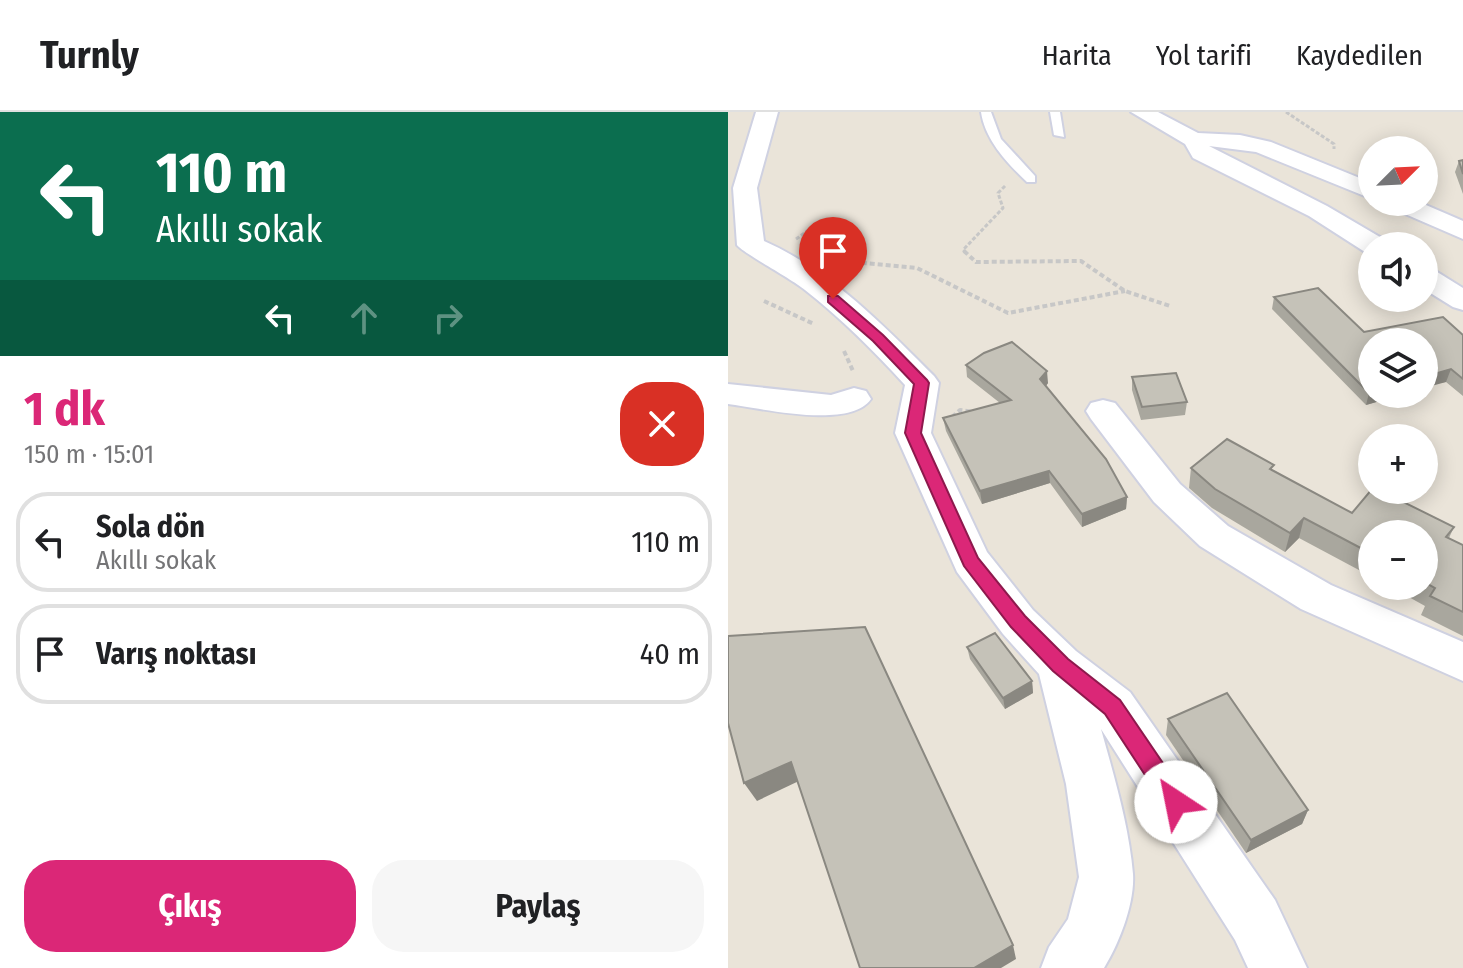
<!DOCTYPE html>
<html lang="tr">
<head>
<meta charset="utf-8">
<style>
	:root { --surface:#fff; --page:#f6f6f6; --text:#202124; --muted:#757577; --line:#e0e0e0; --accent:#db2777 }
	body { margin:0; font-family:"Fira Sans Condensed",sans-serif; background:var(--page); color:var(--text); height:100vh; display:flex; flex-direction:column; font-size:30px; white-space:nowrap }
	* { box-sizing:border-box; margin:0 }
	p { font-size:26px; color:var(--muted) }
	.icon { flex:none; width:44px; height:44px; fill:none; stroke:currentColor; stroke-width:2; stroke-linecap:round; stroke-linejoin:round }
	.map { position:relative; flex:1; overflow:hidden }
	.panel { display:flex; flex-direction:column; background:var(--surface); width:728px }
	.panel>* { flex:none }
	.banner { background:#0b6e4f; color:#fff; overflow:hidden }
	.needle { width:52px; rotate:66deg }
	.buttons { position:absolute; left:630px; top:24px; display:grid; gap:16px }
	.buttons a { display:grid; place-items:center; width:80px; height:80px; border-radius:50%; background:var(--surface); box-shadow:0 4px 20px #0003; font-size:40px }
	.pin { position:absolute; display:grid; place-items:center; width:68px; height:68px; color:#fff; margin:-82px -34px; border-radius:50% 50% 50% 0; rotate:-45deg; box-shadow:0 0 8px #0007 }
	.pin .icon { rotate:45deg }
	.me { position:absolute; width:88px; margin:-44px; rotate:326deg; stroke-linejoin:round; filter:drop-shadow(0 0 6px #0008) }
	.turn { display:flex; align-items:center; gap:28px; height:168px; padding:0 24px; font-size:36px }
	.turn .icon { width:104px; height:104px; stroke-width:2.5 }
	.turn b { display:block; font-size:56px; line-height:68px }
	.lanes { display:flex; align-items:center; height:76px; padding:0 24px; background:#0003; justify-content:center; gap:40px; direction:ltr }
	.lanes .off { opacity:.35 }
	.round { display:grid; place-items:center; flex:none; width:84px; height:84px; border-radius:32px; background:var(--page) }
	.head { display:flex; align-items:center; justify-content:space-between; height:136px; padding:0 24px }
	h1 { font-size:48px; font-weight:700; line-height:60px; color:var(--accent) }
	.action { display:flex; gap:16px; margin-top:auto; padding:16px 24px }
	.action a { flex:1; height:92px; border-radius:32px; background:var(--accent); color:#fff; font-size:32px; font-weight:700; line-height:92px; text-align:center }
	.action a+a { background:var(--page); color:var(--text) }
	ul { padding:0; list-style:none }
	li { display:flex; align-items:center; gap:24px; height:100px; margin:0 16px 12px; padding:0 8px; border:4px solid var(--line); border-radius:32px }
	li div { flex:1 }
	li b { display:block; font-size:30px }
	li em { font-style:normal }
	header { display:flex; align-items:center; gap:48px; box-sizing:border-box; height:112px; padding:0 40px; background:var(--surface); border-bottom:2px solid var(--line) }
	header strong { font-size:38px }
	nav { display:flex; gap:44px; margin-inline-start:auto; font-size:28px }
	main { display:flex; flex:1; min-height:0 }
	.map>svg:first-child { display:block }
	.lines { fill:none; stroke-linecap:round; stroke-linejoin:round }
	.lane-casing { stroke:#cfd1e1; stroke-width:4 }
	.street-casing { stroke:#cfd1e1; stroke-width:4 }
	.path-far1 { stroke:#c7c7c7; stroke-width:3; stroke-dasharray:4 2; stroke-linecap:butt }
	.path { stroke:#c7c7c7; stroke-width:4; stroke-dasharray:5 3; stroke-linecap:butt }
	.lane { fill:#fff; fill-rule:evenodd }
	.street { fill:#fff; fill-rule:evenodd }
	.wall { fill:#a9a79e }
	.shaded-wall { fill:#8a8881 }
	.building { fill:#c5c2b8; stroke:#8a8881; stroke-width:2 }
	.route { fill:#db2777; stroke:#8e194d; stroke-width:2 }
</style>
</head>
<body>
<header>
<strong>Turnly</strong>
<nav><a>Harita</a><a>Yol tarifi</a><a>Kaydedilen</a></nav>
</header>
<main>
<section class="panel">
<div class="banner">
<div class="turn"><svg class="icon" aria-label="left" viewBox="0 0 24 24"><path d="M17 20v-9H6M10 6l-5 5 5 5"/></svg><div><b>110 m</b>Akıllı sokak</div></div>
<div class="lanes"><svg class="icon" aria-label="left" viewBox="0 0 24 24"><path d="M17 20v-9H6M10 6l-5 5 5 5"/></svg><svg class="icon off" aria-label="ahead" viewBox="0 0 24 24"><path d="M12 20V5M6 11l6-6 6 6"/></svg><svg class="icon off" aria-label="right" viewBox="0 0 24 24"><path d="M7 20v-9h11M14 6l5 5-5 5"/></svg></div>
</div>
<div class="head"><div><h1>1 dk</h1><p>150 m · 15:01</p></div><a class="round" style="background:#d93025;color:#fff"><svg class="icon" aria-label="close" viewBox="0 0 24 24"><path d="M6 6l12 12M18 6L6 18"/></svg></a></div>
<ul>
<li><svg class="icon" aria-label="left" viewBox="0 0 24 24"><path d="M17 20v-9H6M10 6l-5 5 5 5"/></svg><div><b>Sola dön</b><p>Akıllı sokak</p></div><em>110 m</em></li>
<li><svg class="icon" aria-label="arrive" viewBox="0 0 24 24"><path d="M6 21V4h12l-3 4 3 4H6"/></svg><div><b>Varış noktası</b></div><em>40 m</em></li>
</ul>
<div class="action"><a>Çıkış</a><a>Paylaş</a></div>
</section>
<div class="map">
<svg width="735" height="856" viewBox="0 0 735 856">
	<rect width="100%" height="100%" fill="#eae4d9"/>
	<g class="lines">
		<g class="lane-casing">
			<g id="lane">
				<path d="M 253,0 L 263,0 L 273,27 L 307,64 L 307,70 L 299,70 C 279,51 257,28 253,0 Z"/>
				<polygon points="322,0 332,0 336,25 326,23"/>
			</g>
		</g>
		<g class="street-casing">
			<g id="street">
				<path d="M 28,0 L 50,0 L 29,76 L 36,129 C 102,158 155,213 206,264 L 211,271 L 203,321 L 259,440 L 305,498 L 348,539 L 402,580 L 547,788 L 579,856 L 520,856 L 507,828 L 373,617 C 386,664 401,714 405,762 C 407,791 391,832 376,856 L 313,856 L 321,835 L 340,807 L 351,765 L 338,672 L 311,562 L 275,522 L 229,460 L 167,321 L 177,273 C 146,239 113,206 77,178 C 64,167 15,141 9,133 L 5,76 Z"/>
				<polygon points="403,0 430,0 470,21 512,23 543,30 644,71 644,87 528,40 481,34 599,94 657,128 661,134 644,134 644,141 637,140 581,104 465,46 457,32"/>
				<polygon points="657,90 691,90 735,109 735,127 661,95"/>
				<polygon points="696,155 706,158 735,176 735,198 725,195 696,177"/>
				<path d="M 0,272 L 103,283 L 126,276 L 138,279 L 143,287 C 122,318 33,296 0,292 Z"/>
				<polygon points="375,288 387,291 452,372 500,414 603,473 735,530 735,569 573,497 472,434 426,390 363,307 358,299 363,291"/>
			</g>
		</g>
		<g class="path-far1">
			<polyline points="558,0 606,32 606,37"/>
			<polyline points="82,117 108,141"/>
			<polyline points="68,127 82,117 112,116"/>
			<polyline points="238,141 235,138 275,96 270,81 278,73"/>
		</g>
		<g class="path">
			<polyline points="106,139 116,149 189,156 280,201 397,179"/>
			<polyline points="236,139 248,150 353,149 397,179 442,194"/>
			<polyline points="36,189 86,212"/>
			<polyline points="116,239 125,259"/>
			<polyline points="224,305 232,298 247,300"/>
		</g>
		<use href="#lane" class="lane"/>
		<use href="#street" class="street"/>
	</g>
	<g class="wall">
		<polygon points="735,48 735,82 727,60 731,49"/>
		<polygon points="546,185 636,220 735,223 735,284 718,270 644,282 676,282 638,293 544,197"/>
		<polygon points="238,253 320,271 318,274 399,385 398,397 354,415 322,371 254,392 218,319 215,306 272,291 239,265"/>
		<polygon points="404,265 459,290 457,303 413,308 404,278"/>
		<polygon points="463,356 545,358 624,401 726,415 721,426 735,433 735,524 693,503 697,494 661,474 696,474 696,422 644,422 644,465 571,426 557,440 484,396 461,376"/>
		<polygon points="239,535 304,569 305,581 277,597 242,547"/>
		<polygon points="440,607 580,698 574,712 518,741 438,623"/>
	</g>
	<g class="shaded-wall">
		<polygon points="723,257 718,270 696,276 696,265"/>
		<polygon points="319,259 320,271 313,280 312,267"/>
		<polygon points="644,280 644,282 676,282 638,293 641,281"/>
		<polygon points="321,359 322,371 254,392 252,379"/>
		<polygon points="399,385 398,397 354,415 354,402"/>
		<polygon points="576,406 571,426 557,440 562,421"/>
		<polygon points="304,569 305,581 277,597 275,586"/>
		<polygon points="63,650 73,668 29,689 16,671"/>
		<polygon points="580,698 574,712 518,741 523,728"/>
		<polygon points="285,833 288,847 273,856 246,856"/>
	</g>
	<g class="building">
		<polygon points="735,48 735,62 731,49"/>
		<polygon points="590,176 636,220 715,205 735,223 735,267 723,257 696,265 696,230 644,230 644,280 641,281 546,185"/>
		<polygon points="284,230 319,259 312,267 378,347 399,385 354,402 321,359 252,379 215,306 283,288 238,253 256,241"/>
		<polygon points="448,261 459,290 414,295 404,265"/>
		<polygon points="499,327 546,353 542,357 624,401 644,377 651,378 726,415 718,425 735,433 735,500 702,484 707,476 696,470 696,422 644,422 644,442 576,406 562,421 487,377 463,356"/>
		<polygon points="137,515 285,833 246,856 132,856 63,650 16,671 0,611 0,524"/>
		<polygon points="267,521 304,569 275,586 239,535"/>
		<polygon points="499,581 580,698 523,728 440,607"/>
	</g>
	<polygon class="route" points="100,184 110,184 155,223 199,268 201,271 193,321 250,446 297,504 340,547 392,588 456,682 460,690 456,698 448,701 440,698 377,602 325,559 283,515 236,454 177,321 186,272 145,229 100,190"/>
</svg>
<div class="buttons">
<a><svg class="needle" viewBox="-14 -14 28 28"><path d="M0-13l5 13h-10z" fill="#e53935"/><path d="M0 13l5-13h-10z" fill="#757577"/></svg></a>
<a><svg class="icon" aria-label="sound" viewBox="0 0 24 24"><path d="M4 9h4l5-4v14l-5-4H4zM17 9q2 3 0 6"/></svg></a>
<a><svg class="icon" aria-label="layers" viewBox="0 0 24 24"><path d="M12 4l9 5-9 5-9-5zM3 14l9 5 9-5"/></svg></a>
<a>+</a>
<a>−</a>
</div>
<div class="pin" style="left:105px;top:187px;background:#d93025"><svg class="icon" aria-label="arrive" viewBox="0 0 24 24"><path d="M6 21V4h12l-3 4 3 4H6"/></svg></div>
<svg class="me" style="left:448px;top:690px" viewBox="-20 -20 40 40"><circle r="19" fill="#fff"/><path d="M0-13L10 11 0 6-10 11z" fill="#db2777"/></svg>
</div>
</main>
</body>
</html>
